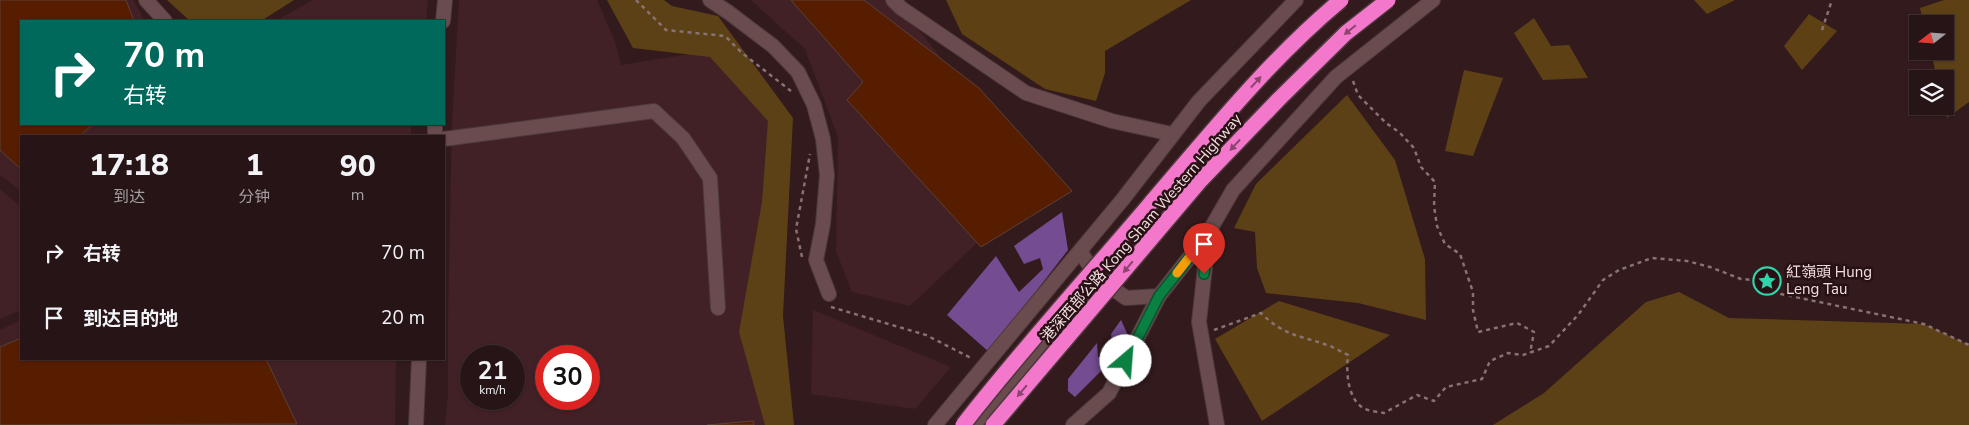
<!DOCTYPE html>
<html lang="zh">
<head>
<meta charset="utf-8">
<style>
	:root { --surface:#261416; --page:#322123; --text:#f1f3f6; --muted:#a49ea1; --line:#423335 }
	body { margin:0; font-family:"Nunito Sans","Noto Sans SC",sans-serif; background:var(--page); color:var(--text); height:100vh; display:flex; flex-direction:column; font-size:19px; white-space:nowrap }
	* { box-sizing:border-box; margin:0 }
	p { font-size:16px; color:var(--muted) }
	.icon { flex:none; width:28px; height:28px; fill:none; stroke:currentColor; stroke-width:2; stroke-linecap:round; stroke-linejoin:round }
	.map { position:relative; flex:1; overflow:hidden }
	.sheet { position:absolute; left:20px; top:135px; width:425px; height:225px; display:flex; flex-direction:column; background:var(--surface); border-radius:0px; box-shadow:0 1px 4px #0004,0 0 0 1px var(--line) }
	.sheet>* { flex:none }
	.guide { position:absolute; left:20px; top:20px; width:425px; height:105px; border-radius:0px; box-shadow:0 1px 4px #0004,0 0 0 1px var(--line); background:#00695c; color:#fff; overflow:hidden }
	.needle { width:32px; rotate:253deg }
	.buttons { position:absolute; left:1909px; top:15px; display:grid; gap:10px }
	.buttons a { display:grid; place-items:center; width:45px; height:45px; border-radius:0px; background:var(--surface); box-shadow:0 1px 4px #0004,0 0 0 1px var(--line); font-size:25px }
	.speed { position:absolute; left:460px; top:345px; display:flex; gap:10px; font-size:25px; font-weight:700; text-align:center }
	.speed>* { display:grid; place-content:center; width:65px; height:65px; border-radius:50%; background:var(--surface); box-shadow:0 1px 4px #0004,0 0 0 1px var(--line); line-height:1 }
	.speed small { font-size:12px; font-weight:400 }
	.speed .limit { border:8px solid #d22; background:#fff; color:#111 }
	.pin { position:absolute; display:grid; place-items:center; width:42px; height:42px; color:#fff; margin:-51px -21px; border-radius:50% 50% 50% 0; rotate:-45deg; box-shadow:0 0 5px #0007 }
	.pin .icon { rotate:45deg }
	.me { position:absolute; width:55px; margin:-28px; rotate:27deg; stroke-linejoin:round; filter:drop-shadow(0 0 4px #0008) }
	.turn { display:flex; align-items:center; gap:18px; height:105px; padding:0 20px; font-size:22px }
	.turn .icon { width:65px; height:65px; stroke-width:2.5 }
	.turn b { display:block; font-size:35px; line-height:42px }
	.eta { display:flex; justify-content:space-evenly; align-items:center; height:85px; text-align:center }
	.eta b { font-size:30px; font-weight:800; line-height:35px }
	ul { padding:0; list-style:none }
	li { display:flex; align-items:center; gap:15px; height:65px; padding:0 20px }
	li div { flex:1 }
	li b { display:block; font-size:19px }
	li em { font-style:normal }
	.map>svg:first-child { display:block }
	.built { fill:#412125; fill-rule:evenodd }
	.green { fill:#5d4115 }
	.forest { fill:#5c4116 }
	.water { fill:#744c91 }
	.building { fill:#561d00; stroke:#5b4237 }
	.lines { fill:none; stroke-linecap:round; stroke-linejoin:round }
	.minor-casing { stroke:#4d393b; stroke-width:16 }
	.path { stroke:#887274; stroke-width:2.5; stroke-dasharray:4 4; stroke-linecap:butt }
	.minor { stroke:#6a4c4f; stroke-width:14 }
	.highway-bridge-casing { stroke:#4d393b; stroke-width:18; stroke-linecap:butt }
	.highway-bridge { stroke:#f378cc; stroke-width:15 }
	.oneway { fill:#8e4470 }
	.route-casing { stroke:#07532c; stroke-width:12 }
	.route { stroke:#0b8043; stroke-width:9 }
	.slow { stroke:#f59e0b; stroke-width:9 }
	.labels { text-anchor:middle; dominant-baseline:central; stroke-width:5; stroke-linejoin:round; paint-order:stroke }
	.street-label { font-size:15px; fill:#f2e0e1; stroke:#281014 }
	.poi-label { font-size:15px; fill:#f2e0e1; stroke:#281014; text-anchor:start }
</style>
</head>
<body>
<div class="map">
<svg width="1969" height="425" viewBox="0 0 1969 425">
	<rect width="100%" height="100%" fill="#331a1d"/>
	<g class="built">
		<polygon points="0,0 133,0 145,21 21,21 21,124 411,124 411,136 21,136 21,191 0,175"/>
		<polygon points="313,0 428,0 426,21 275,21"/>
		<path d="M 459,0 L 597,0 L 616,44 L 621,65 L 721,49 L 782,131 L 772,425 L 445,425 L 448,394 L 448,316 L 452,125 ZM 471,356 L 514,356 L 514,399 L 471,399 ZM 546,356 L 589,356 L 589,399 L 546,399 Z"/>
		<polygon points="751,0 894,0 1043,181 910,306 852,292 836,251 838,137 805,49"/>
		<polygon points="0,189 21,207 21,310 0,319"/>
		<polygon points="813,310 951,367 915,409 811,394"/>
		<polygon points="21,320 21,359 396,359 395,425 0,425 0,330"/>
	</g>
	<g class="green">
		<polygon points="946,0 1191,0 1105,51 1105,73 1096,101 1045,89 962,34"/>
		<polygon points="1694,0 1735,0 1707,14"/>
		<polygon points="1944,0 1969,0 1969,102 1947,118 1944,106 1945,79 1937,79 1931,51 1945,51 1945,24 1924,24 1920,8"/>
		<polygon points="1809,14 1837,31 1802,70 1784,46"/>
		<polygon points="1534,18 1551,46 1569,45 1588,78 1543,80 1514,33"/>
		<polygon points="1464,70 1503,78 1473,156 1445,151"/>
		<polygon points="1279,301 1390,335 1262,421 1215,339"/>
	</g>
	<g class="forest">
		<polygon points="167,0 294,0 261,21 190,21"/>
		<polygon points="607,0 664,0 672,6 718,16 793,118 783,316 794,425 765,425 739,332 762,202 768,121 710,57 633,48"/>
		<polygon points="1347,95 1395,160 1425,259 1426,320 1358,303 1266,293 1257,268 1255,232 1234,228 1256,184"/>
		<polygon points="1679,292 1729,318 1924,324 1969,345 1969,425 1493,425 1544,393 1646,302"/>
	</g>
	<g class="water">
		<polygon points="1062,212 1068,250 989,352 947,315 996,256 1019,292 1043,269 1040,258 1024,264 1014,246"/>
		<polygon points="1121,320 1144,371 1137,378 1111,366 1103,369 1075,397 1068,391 1068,379 1097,343 1098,357 1114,356 1111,334"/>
	</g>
	<g class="building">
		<polygon points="0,0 126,0 134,21 21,21 21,124 93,124 80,136 21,136 21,169 0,150"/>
		<polygon points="791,0 864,0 979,88 1072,191 981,247 847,100 863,82"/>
		<polygon points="21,338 21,359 266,359 297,424 0,425 0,347"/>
		<polygon points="753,421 754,425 707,425"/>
	</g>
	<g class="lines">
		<g class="minor-casing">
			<g id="minor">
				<polyline points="146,0 165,21"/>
				<polyline points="710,0 728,12 773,46 798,72 814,105 823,139 827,175 823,224 816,260 829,294"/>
				<polyline points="893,0 901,8 1026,93 1112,121 1172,134"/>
				<polyline points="443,21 445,0"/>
				<polyline points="435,136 435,124"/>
				<polyline points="444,139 654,111 683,138 710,178 718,308"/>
				<polyline points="1201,243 1206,258 1199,322 1217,425"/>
				<polyline points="1080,251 1096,276 1126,298 1159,296"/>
				<polyline points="416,425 419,359"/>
				<polyline points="935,425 1123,199 1199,101 1296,0"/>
				<polyline points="974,425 1084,291"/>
				<polyline points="1073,425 1109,393 1159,296 1207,235 1233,190 1336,77 1433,0"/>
			</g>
		</g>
		<g class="path">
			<polyline points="636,0 666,30 725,36 742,53 791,91"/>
			<polyline points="1822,30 1832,0"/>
			<polyline points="1353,81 1358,95 1386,123 1399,132 1414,148 1421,167 1435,182 1434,206 1437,226 1445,244 1460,254 1473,292 1473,310 1478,332 1517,323 1534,332 1530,353"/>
			<polyline points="802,257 796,229 810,154"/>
			<polyline points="831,307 926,335 973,359"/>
			<path d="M 1214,330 L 1261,313 C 1284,336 1299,335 1327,345 C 1334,347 1341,352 1348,355 C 1346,371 1347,400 1365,409 C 1370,411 1378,412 1384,413 L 1417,395 L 1434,401 L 1446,387 L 1482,379 L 1490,361 L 1508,353 L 1523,355 L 1549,346 L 1578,315 L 1603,280 L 1619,270 L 1652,258 L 1687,261 L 1710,267 L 1741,279 L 1767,281 L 1781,294 L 1924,324 L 1969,345"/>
		</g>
		<use href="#minor" class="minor"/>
		<g class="highway-bridge-casing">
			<g id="highway-bridge">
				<path d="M 963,425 C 1022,349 1087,278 1149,205 C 1210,134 1269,60 1341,0"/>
				<polyline points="993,425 1201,180 1279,99 1346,33 1388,0"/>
			</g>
		</g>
		<use href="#highway-bridge" class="highway-bridge"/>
	</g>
	<defs><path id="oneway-solid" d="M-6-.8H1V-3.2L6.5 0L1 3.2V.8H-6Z" transform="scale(1.25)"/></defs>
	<g class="oneway">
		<use href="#oneway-solid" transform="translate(1350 30) rotate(141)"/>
		<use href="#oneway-solid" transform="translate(1256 82) rotate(-47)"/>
		<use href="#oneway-solid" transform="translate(1235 145) rotate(133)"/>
		<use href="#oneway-solid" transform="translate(1128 267) rotate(130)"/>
		<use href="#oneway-solid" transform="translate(1022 391) rotate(130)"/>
	</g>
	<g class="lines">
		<g class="route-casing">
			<polyline id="route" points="1126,361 1159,296 1201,243 1206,258 1204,274"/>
		</g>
		<use href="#route" class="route"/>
		<polyline class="slow" points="1177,273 1198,246"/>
	</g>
	<defs>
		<g id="sight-ring" transform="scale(1.4375)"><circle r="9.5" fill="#281014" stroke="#31d4a9" stroke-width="1.5"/><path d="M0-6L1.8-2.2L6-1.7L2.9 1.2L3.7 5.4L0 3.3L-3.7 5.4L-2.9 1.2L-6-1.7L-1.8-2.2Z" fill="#31d4a9"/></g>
	</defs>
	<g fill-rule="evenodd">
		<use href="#sight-ring" x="1767" y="281"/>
	</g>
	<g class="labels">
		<g class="street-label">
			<text transform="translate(1141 228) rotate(-49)">港深西部公路 Kong Sham Western Highway</text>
		</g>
		<g class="poi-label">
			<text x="1786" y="272">紅嶺頭 Hung<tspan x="1786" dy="17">Leng Tau</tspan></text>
		</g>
	</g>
</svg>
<div class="buttons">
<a><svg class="needle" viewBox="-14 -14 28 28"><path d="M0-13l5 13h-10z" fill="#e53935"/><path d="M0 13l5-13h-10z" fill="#a49ea1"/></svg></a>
<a><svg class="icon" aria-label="layers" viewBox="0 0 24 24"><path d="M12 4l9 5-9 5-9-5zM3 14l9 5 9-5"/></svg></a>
</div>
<div class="speed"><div>21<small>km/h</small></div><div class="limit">30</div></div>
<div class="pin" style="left:1204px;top:274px;background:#d93025"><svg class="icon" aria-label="arrive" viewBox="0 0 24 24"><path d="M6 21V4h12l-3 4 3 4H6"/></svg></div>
<svg class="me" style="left:1126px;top:361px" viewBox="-20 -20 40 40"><circle r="19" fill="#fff"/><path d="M0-13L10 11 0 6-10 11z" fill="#0b8043"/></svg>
<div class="guide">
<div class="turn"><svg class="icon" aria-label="right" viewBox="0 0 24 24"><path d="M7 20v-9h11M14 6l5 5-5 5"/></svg><div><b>70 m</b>右转</div></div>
</div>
<section class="sheet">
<div class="eta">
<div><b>17:18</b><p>到达</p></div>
<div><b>1</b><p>分钟</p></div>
<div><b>90</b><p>m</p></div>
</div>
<ul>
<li><svg class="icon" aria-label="right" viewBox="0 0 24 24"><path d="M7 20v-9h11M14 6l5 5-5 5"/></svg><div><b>右转</b></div><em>70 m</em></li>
<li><svg class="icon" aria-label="arrive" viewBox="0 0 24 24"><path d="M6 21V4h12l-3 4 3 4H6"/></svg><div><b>到达目的地</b></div><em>20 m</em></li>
</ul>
</section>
</div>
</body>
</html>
